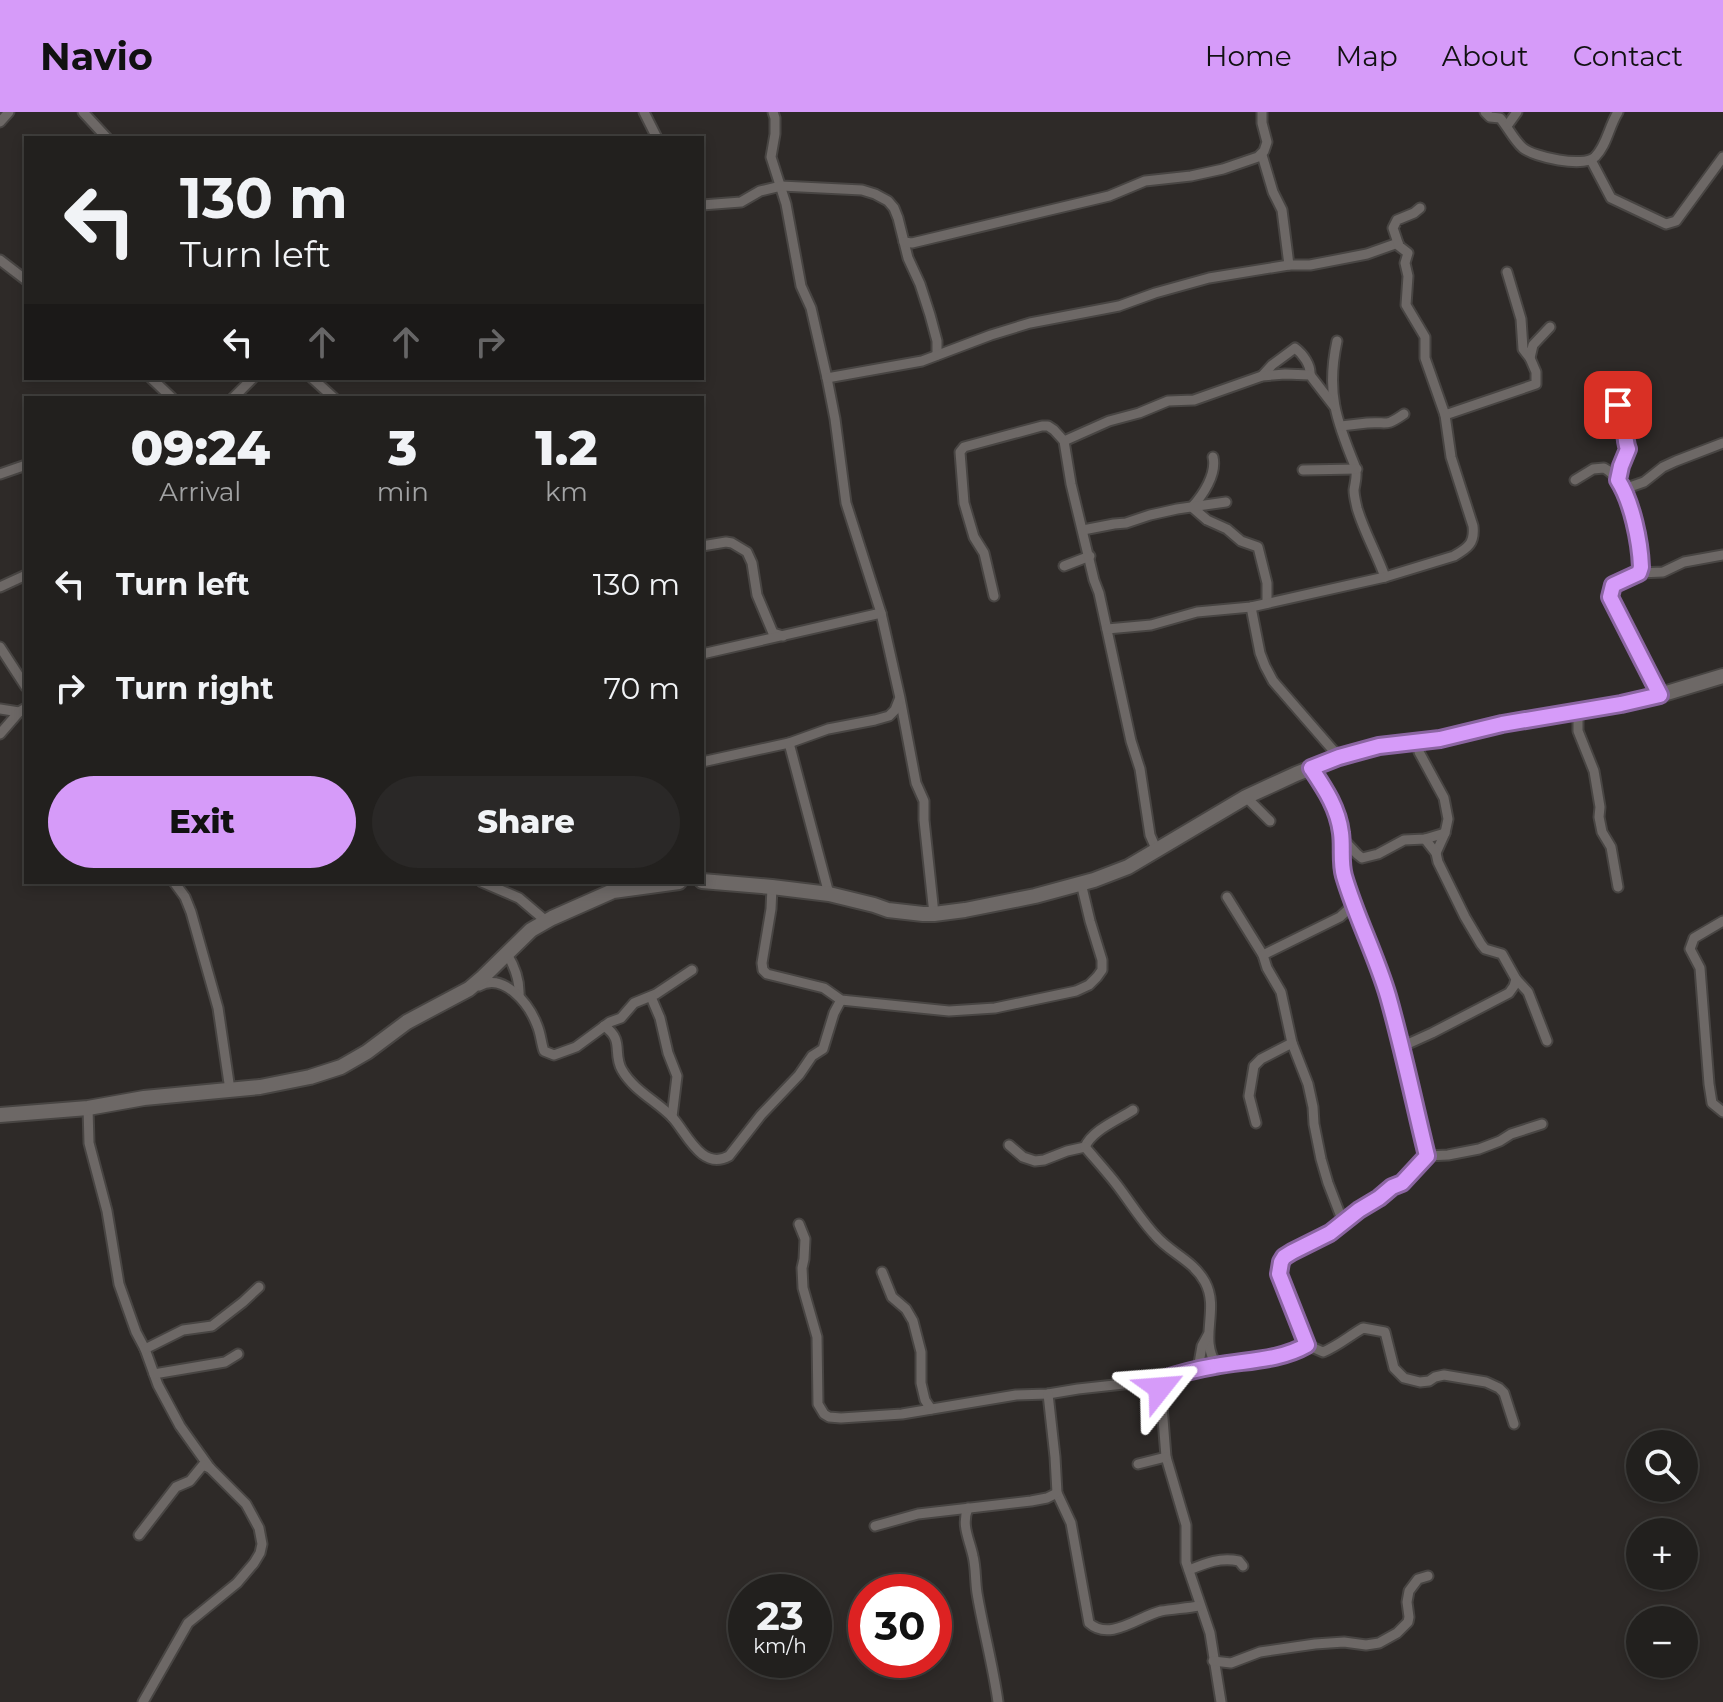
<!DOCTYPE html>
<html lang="en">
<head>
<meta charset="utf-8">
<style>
	:root { --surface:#22201e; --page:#2a2827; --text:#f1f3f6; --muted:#a2a3a4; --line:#3f3e3c; --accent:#d69bf9 }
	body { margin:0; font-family:Montserrat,sans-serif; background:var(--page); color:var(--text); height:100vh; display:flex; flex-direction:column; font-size:30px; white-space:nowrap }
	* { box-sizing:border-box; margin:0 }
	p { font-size:26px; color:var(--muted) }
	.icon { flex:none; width:44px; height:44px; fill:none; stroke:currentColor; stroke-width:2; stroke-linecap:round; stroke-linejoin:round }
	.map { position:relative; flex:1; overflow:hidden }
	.panel { position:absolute; left:24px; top:284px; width:680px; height:488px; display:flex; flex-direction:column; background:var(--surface); border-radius:0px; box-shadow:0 4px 12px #0003,0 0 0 2px var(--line) }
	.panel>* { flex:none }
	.banner { position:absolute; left:24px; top:24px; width:680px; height:244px; border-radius:0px; box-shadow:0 4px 12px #0003,0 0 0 2px var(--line); background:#22201e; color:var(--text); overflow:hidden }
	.tools { position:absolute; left:1626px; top:1318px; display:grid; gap:16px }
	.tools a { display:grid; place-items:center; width:72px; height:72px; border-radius:50%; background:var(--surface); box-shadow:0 4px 12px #0003,0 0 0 2px var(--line); font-size:40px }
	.speed { position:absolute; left:728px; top:1462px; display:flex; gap:16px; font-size:40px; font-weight:700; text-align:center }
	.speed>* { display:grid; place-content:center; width:104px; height:104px; border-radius:50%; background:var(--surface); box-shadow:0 4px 12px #0003,0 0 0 2px var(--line); line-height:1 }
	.speed small { font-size:20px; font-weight:400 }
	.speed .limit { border:12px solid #d22; background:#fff; color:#111 }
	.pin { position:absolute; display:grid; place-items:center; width:68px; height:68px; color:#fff; margin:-34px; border-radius:16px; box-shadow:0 4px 12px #0006 }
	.me { position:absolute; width:88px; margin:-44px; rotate:62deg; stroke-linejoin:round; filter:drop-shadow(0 0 6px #0008) }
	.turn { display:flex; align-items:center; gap:28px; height:168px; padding:0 24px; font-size:36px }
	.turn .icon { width:104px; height:104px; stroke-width:2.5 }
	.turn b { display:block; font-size:56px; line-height:68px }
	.lanes { display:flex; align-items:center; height:76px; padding:0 24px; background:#0003; justify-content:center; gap:40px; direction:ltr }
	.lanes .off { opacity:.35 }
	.eta { display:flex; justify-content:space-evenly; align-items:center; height:136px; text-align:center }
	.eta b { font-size:48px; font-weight:800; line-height:56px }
	.button { display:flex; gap:16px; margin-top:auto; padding:16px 24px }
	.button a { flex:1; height:92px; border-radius:48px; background:var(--accent); color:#111; font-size:32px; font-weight:800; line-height:92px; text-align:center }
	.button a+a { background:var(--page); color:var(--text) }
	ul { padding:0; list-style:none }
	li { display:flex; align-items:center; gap:24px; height:104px; padding:0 24px }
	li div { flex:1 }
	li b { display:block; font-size:30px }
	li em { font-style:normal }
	header { display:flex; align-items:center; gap:48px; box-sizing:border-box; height:112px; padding:0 40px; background:var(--accent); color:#111 }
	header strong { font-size:38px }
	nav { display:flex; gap:44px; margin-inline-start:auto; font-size:28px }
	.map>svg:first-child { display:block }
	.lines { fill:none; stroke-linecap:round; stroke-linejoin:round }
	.street-casing { stroke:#484543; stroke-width:13 }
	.secondary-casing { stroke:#484543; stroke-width:18 }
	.street { stroke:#6d6866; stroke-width:9 }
	.secondary { stroke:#6d6866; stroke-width:14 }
	.route-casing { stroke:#8b65a2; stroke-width:20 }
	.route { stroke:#d69bf9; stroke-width:14 }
</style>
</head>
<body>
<header>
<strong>Navio</strong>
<nav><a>Home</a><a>Map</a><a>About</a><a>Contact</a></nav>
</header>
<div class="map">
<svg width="1723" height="1590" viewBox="0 0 1723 1590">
	<rect width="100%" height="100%" fill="#2e2a28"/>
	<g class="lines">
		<g class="street-casing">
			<g id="street">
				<polyline points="83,0 107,26"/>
				<polyline points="644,0 657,26"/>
				<polyline points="773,0 775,6 775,22 771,45 786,92 801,174 811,196 827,266 835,307 846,391 881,501 900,586 916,671 924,689 924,708 934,802"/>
				<path d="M 1485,0 L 1490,5 L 1500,6 C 1508,15 1513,27 1523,36 C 1534,45 1583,56 1595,45 C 1607,33 1609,14 1618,0"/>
				<polyline points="0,10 9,0"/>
				<polyline points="1507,14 1517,0"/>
				<polyline points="1262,43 1273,80 1282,98 1289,153"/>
				<polyline points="1591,48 1611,86 1666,112 1676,109 1723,45"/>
				<polyline points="702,93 741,90 760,79 781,74 862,78 875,82 888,89 894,96 898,106 908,146 920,172 930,203 937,229 937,243"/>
				<polyline points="904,130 912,131 1109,84 1145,69 1191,64 1223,57 1258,45 1264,39 1267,30 1262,11 1262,0"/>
				<polyline points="0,148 26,168"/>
				<path d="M 1337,229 C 1326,280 1336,308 1355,354 C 1358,363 1355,370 1354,378 C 1354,384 1356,391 1357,396 C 1364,420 1377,442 1385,465"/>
				<polyline points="1530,246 1533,233 1550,215"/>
				<path d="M 1262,264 L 1272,253 L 1295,236 C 1303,242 1311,253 1310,263"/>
				<polyline points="151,266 172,286"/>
				<polyline points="312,266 334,286"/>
				<polyline points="827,266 922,249 991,223 1030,211 1119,194 1155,181 1209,166 1289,153 1310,153 1367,142 1398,131"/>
				<polyline points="233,286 253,266"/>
				<path d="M 1618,293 C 1629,305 1622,322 1628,337 L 1621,354 L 1618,368"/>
				<polyline points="1445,303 1536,272 1536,260 1530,246 1523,237 1521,207 1507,160"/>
				<path d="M 1341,314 C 1349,313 1358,312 1367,311 C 1388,309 1384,316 1404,302"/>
				<polyline points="1064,329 1109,309 1139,301 1168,289 1194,288 1262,264 1285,262 1310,263 1334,294"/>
				<path d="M 1213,345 C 1217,362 1203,383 1192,395 L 1207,408 L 1227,417 L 1241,429 L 1258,435 L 1267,471 L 1267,491"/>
				<polyline points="1303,358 1357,357"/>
				<polyline points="0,362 26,353"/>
				<path d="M 1575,368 L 1593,357 L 1604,356 C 1630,369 1641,427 1641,455 L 1639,461 L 1613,473 L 1610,485 L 1660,583"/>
				<polyline points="1624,377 1644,370 1663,355 1676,349 1723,331"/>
				<polyline points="1083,418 1114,412 1126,411 1150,403 1177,397 1226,390"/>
				<polyline points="702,434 726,430 732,431 747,440 752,451 757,483 773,521 783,524"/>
				<polyline points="1064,454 1090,444"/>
				<polyline points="1639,461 1663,460 1684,450 1723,443"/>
				<polyline points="0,475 26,463"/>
				<polyline points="994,484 984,441 974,425 964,391 960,340 964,335 1042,314 1048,314 1054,318 1064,329 1071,372 1094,468 1099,481 1131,629 1140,657 1150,723 1157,739"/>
				<polyline points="1251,495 1260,541 1265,554 1273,569 1339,645"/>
				<path d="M 1107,517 L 1151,513 L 1197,500 L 1251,495 L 1385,465 L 1454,444 C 1468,436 1475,431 1473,414 L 1451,345 L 1445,303 L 1425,246 L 1425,225 L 1406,193 L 1408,164 L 1405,151 L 1408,141 L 1399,134 L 1393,116 L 1397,108 L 1414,101 L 1420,96"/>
				<polyline points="0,535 26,575"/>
				<polyline points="702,542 881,501"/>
				<polyline points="0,597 19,600 26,596"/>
				<polyline points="1578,598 1578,619 1594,659 1600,695 1599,705 1602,720 1611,735 1618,775"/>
				<polyline points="0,622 19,600"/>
				<polyline points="1420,629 1419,640 1444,686 1448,707 1445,721 1436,741"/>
				<polyline points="789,631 829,782"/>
				<polyline points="702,650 789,631 828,617 875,608 889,604 895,598 899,588"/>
				<path d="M 1311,656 C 1325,677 1337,696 1341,721 C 1343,738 1340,754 1346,770 C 1358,809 1376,845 1388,884 C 1403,937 1414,991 1427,1044"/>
				<polyline points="1246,685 1270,709"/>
				<polyline points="1342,726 1357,742 1362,746 1378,742 1404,728 1425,727 1445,721"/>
				<polyline points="1425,727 1436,741 1438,750 1465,805 1481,832 1485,837 1502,842 1516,867 1528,880 1547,929"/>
				<polyline points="174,770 185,785 191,800 218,896 230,978"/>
				<polyline points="482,770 519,786 546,809"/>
				<polyline points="772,775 771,797 762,851 763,858 767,862 824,876 841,888 949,899 995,896 1076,879 1089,873 1097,865 1102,858 1102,848 1090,809 1081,771"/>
				<polyline points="1227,785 1263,843 1267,856 1281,880 1292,931 1308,972 1313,995 1314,1012 1321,1047 1328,1071 1343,1110"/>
				<polyline points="1723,809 1694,826 1690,837 1700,856 1709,972 1712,991 1723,1000"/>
				<path d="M 507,842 C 515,855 520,868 519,884"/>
				<polyline points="1263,843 1340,805 1353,793"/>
				<path d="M 479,874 C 504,860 529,892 537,913 C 541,922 541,931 544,939 L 554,943 L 576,935 L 610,910 L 621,906 L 634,891 L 656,882 L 692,858"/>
				<polyline points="651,885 660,906 668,941 677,964 672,1005"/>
				<path d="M 604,914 C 625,928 612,941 622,958 C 634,979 657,989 673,1006 C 687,1022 702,1059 729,1044 L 761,1003 L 799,963 L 812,944 L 823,937 L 834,901 L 841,888"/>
				<polyline points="1401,935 1432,921 1509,881 1514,874 1516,867"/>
				<polyline points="88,996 89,1031 107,1099 119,1172 136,1220 145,1237 158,1273 180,1314 210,1356 246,1392 259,1416 262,1432 260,1441 254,1451 237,1471 188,1511 143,1590"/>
				<polyline points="1256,1011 1249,984 1254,954 1261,947 1292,931"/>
				<path d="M 1009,1033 L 1023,1045 L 1035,1049 L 1044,1048 L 1067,1039 L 1085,1035 C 1092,1018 1118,1008 1133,998"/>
				<path d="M 1085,1035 C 1096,1048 1107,1060 1117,1073 C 1130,1090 1141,1108 1155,1123 C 1170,1141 1193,1148 1205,1170 C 1220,1198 1198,1227 1217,1253"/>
				<polyline points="799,1112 805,1127 804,1147 802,1156 803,1176 817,1225 818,1292 824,1302 829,1305 841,1306 902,1302 1016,1283 1048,1282 1078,1277 1160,1268 1217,1253 1270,1246 1294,1240 1307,1233"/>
				<polyline points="882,1160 892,1185 906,1197 913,1209 921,1240 921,1271 925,1288 931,1297"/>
				<polyline points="145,1237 183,1218 212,1214 243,1190 259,1175"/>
				<polyline points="1198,1257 1202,1234 1208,1223"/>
				<polyline points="154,1262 225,1250 238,1242"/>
				<polyline points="1160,1268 1166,1345 1186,1413 1186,1450 1210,1521 1221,1590"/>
				<path d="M 1048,1282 L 1055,1345 L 1057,1381 L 1071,1411 L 1089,1511 C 1110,1530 1139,1504 1161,1499 C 1174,1497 1187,1496 1199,1494"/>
				<path d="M 1514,1312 L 1504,1281 L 1499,1276 L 1486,1270 L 1444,1263 L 1435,1265 L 1429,1269 L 1420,1270 L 1404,1266 L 1394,1256 L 1385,1220 L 1363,1216 C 1349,1224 1338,1234 1323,1240 L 1307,1233 L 1279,1162 L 1281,1150 L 1284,1145 L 1330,1121 L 1359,1098 L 1379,1086 L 1386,1079 L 1410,1064 L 1427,1044 L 1448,1043 L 1479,1037 L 1500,1029 L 1511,1022 L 1542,1012"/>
				<polyline points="1138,1352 1166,1345"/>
				<path d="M 968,1396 C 961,1413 969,1426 973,1444 C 976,1456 975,1468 977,1481 C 983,1517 993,1553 998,1590"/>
				<polyline points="875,1414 918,1402 1031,1389 1047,1386 1057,1381"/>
				<polyline points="139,1423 176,1375 190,1369 203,1353 210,1356"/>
				<path d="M 1189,1458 C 1206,1451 1220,1445 1239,1449 L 1243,1454"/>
				<polyline points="1213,1549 1231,1551 1260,1540 1315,1532 1344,1530 1366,1533 1379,1531 1397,1521 1408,1510 1409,1505 1407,1490 1409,1479 1418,1467 1428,1464"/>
			</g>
		</g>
		<g class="secondary-casing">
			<g id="secondary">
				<polyline points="702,769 772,775 829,782 874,793 888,798 923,802 934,802 965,798 1035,784 1094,768 1128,755 1246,685 1296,662 1339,645 1379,634 1440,627 1502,612 1621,592 1660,583 1723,564"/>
				<polyline points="0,1003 88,996 144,986 260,975 310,965 341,955 367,940 407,910 469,877 483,865 531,818 552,806 613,779 679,770"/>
			</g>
		</g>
		<use href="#street" class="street"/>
		<use href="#secondary" class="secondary"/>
	</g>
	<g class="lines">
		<g class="route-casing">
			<path id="route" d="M 1160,1276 L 1160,1268 C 1178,1262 1197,1257 1215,1254 C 1246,1248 1279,1249 1307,1233 L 1279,1162 L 1281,1150 L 1284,1145 L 1292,1140 L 1330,1121 L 1359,1098 L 1379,1086 L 1392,1075 L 1402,1071 L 1427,1044 C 1414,991 1403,937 1388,884 C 1376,843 1356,805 1344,764 C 1340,750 1343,735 1341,721 C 1338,696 1325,677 1311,656 L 1339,645 L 1379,634 L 1440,627 L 1502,612 L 1621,592 L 1660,583 L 1610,485 L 1613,473 L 1639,461 L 1641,455 C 1640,429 1632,390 1618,368 L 1621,354 L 1628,337 C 1622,322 1629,305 1618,293"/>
		</g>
		<use href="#route" class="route"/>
	</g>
</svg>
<div class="tools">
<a><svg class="icon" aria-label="search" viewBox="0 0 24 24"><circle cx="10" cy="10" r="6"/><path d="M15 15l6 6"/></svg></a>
<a>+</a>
<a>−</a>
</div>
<div class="speed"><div>23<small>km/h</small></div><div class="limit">30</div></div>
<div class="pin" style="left:1618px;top:293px;background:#d93025"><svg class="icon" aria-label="arrive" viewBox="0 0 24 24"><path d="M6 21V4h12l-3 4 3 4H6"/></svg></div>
<svg class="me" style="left:1160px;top:1276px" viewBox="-20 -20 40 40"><path d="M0-17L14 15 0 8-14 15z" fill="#d69bf9" stroke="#fff" stroke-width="4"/></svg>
<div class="banner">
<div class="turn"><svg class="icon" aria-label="left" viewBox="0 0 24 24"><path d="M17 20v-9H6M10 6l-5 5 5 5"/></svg><div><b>130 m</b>Turn left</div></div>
<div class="lanes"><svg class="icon" aria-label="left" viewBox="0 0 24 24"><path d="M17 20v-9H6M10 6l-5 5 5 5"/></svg><svg class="icon off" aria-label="ahead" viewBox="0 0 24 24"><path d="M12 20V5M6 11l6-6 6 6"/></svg><svg class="icon off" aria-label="ahead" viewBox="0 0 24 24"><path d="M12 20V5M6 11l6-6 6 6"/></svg><svg class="icon off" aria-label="right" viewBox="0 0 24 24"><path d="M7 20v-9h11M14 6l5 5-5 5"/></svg></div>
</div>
<section class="panel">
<div class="eta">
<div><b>09:24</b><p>Arrival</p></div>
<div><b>3</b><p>min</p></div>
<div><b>1.2</b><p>km</p></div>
</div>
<ul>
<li><svg class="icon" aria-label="left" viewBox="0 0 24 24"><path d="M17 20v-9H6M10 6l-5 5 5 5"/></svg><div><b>Turn left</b></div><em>130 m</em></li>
<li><svg class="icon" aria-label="right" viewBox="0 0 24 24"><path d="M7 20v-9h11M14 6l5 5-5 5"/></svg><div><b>Turn right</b></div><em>70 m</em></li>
</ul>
<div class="button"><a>Exit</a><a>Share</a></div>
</section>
</div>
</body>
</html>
